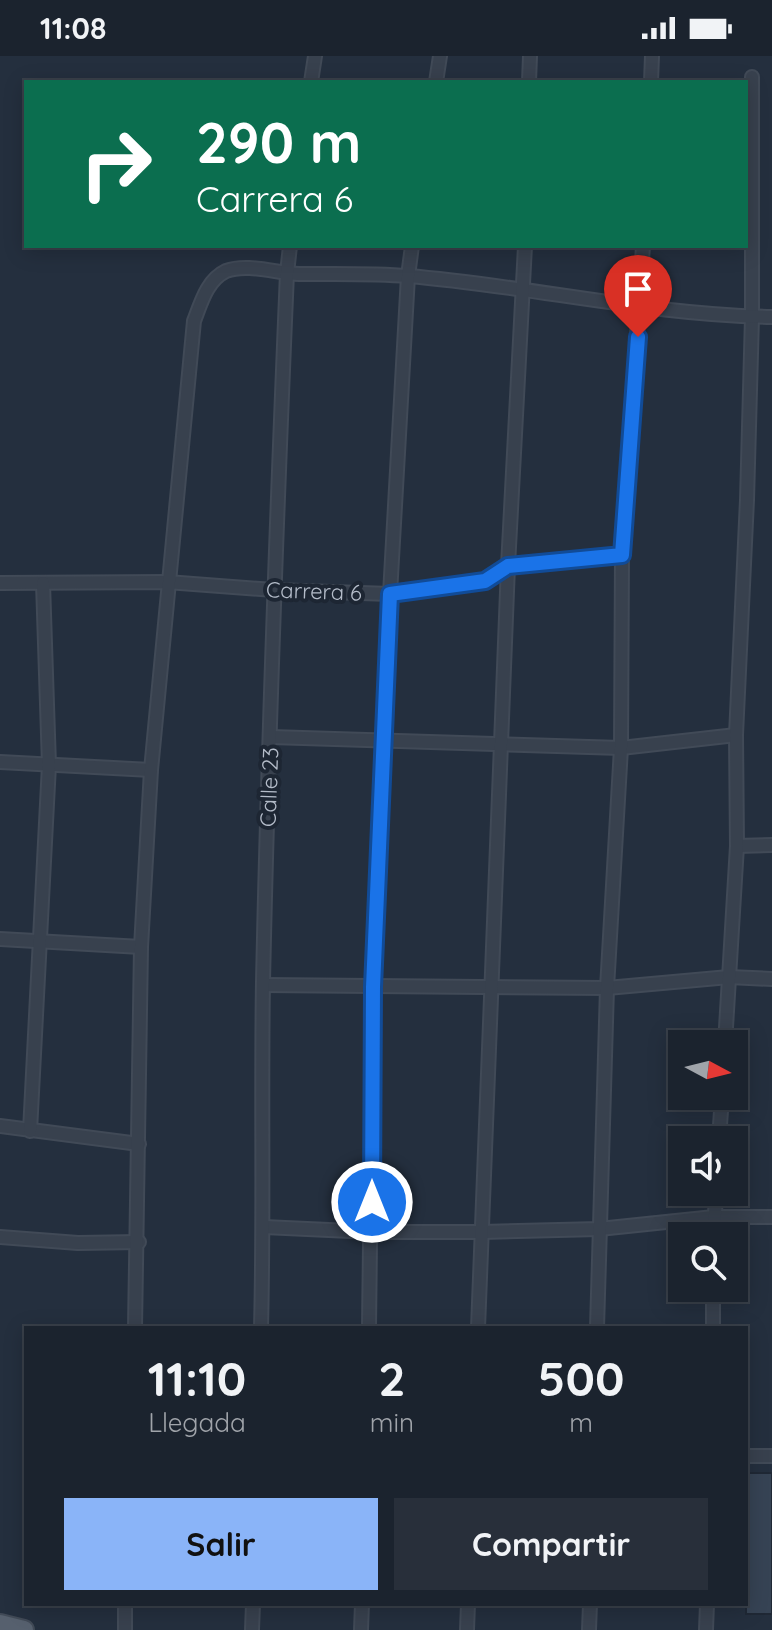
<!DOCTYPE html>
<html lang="es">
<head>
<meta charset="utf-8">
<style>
	:root { --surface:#1b232e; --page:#282f3a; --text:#f1f3f6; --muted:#a0a4aa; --line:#39404a; --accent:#8ab4f8 }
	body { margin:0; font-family:Quicksand,sans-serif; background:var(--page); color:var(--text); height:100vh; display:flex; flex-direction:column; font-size:30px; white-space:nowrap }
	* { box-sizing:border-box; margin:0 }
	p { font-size:26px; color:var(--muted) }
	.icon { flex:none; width:44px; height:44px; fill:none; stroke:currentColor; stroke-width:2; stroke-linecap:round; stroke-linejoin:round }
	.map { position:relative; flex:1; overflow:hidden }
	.drawer { position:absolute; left:24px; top:1270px; width:724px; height:280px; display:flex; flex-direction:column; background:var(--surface); border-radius:0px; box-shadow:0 4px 20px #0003,0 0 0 2px var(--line) }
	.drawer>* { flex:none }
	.banner { position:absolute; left:24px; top:24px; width:724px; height:168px; border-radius:0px; box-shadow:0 4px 20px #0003,0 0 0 2px var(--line); background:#0b6e4f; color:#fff; overflow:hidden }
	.needle { width:52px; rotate:97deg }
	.fabs { position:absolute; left:668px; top:974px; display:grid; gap:16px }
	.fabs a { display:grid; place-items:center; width:80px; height:80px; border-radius:0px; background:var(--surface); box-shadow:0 4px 20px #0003,0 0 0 2px var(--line); font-size:40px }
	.pin { position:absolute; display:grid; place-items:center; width:68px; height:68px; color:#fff; margin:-82px -34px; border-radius:50% 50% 50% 0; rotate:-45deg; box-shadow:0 0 8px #0007 }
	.pin .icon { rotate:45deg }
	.me { position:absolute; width:88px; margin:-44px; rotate:0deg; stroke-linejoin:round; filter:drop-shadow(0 0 6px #0008) }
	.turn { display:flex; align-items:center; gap:28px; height:168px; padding:0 40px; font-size:36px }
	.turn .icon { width:104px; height:104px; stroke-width:2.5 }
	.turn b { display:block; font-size:56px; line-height:68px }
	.eta { display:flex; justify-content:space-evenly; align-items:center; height:136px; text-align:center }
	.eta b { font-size:48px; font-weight:700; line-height:56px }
	.button { display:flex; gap:16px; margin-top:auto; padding:16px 40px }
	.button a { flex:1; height:92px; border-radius:0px; background:var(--accent); color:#111; font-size:32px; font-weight:700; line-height:92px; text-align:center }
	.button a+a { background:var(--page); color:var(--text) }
	.status { display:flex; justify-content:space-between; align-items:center; height:56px; padding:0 40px; background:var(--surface); direction:ltr }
	.status svg { height:22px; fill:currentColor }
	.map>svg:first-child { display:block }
	.building { fill:#364354; stroke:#1f2835; stroke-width:2 }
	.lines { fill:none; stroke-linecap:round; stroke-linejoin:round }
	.minor-casing { stroke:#414a57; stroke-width:16 }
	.primary-casing { stroke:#414a57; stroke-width:22 }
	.minor { stroke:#38414e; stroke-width:12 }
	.primary { stroke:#56606e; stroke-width:18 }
	.route-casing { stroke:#114b97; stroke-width:20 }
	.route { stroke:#1a73e8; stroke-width:14 }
	.labels { text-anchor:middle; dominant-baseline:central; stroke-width:8; stroke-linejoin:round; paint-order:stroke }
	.street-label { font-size:22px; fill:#b4bcc9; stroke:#1d2633 }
</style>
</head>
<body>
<div class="status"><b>11:08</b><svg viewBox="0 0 49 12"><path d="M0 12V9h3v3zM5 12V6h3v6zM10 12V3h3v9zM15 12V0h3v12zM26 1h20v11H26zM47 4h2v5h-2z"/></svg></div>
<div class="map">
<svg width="772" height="1574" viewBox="0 0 772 1574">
	<rect width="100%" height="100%" fill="#242f3e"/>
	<rect class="building" x="746" y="1417" width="26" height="141"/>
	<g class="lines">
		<g class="minor-casing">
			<g id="minor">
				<polyline points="311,26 315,0"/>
				<polyline points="436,26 440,0"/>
				<polyline points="529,26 530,0"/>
				<polyline points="651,26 652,0"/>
				<polyline points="0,527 167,526 274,534 390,538 485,525 508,510 622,499"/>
				<polyline points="271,681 621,692 736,679"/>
				<polyline points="0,706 151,714"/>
				<polyline points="737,790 772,789"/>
				<polyline points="0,883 141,891"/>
				<polyline points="263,929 607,932 729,921 772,923"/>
				<polyline points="725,988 737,790 736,679 747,444 752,261 752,21"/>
				<polyline points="0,1070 139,1088"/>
				<polyline points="30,1075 49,709 43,527"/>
				<polyline points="719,1084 722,1040"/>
				<polyline points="264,1171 372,1176 482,1176 599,1173 714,1161 772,1161"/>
				<polyline points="714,1180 716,1136"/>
				<polyline points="0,1181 78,1187 139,1186"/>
				<path d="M 135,1272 L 141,891 L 151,714 L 194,265 C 201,247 207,224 226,215 C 247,207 276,217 299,218 C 335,218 372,217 408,220 C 530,230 650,259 772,261"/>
				<path d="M 261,1272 C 264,1157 261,1042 263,926 C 268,690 277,454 287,217 L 290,190"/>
				<polyline points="369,1272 373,931 390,538 408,220 412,190"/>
				<polyline points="478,1272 508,510 525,190"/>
				<polyline points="597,1272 607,932 621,692 622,499 643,190"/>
				<polyline points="713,1272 713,1232"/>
				<polyline points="746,1400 772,1400"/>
				<polyline points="125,1574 125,1548"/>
				<polyline points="252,1574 253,1548"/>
				<polyline points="361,1574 362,1548"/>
				<polyline points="467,1574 468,1548"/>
				<polyline points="589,1574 590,1548"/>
				<polyline points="706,1574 707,1548"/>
			</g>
		</g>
		<g class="primary-casing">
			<polyline id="primary" points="0,1568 24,1574"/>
		</g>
		<use href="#minor" class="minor"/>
		<use href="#primary" class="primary"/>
	</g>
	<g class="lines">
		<g class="route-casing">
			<polyline id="route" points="372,1146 373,931 390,538 485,525 508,510 622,499 638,281"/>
		</g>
		<use href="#route" class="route"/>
	</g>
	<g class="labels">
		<g class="street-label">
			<text transform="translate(314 535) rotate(2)">Carrera 6</text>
			<text transform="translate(269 731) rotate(-88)">Calle 23</text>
		</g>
	</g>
</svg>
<div class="fabs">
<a><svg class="needle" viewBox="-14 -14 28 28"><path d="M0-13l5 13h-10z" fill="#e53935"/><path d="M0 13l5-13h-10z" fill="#a0a4aa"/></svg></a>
<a><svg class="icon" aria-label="sound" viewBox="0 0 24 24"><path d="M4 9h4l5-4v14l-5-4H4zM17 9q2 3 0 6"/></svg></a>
<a><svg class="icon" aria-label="search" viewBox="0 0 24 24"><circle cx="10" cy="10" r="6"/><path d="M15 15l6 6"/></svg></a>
</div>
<div class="pin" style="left:638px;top:281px;background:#d93025"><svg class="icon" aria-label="arrive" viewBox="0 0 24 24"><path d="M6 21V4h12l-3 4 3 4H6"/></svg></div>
<svg class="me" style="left:372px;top:1146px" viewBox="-20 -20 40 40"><circle r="17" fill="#1a73e8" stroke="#fff" stroke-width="3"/><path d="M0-11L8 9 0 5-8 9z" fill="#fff"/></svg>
<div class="banner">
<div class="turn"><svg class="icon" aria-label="right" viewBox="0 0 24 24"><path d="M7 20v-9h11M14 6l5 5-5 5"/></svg><div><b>290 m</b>Carrera 6</div></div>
</div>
<section class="drawer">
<div class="eta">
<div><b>11:10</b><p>Llegada</p></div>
<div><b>2</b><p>min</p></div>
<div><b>500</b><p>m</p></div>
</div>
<div class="button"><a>Salir</a><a>Compartir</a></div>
</section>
</div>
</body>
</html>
